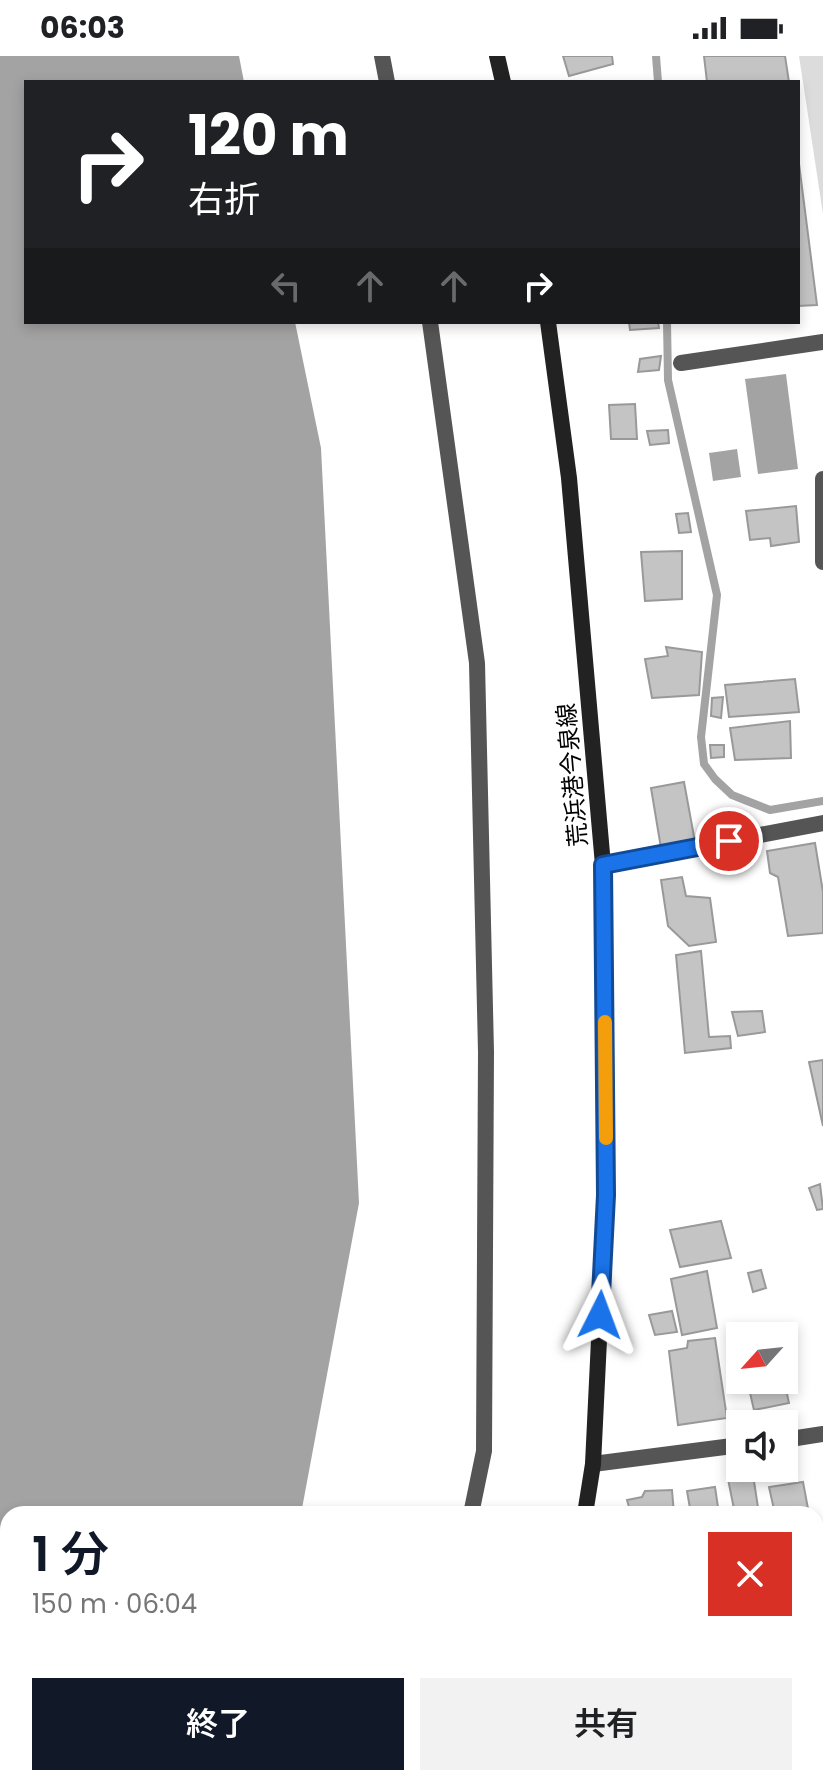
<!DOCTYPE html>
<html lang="ja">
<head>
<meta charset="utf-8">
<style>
	:root { --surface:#fff; --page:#f2f2f2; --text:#202124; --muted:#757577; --accent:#111827 }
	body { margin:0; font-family:Poppins,"Noto Sans JP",sans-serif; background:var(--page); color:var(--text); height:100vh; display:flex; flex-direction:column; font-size:30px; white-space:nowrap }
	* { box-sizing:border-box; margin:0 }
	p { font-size:26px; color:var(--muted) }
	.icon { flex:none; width:44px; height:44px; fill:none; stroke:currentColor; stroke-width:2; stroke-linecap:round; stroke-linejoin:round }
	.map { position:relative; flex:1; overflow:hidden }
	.panel { position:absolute; left:0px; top:1450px; width:824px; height:280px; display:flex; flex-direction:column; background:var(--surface); border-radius:24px 24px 0 0; box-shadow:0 4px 12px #0003 }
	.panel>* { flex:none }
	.top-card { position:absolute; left:24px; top:24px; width:776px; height:244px; border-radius:0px; box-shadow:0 4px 12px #0003; background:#202124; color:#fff; overflow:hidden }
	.needle { width:52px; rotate:243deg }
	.tools { position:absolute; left:726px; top:1266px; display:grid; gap:16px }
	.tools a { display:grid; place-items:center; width:72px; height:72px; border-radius:0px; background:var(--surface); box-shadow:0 4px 12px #0003; font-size:40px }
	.pin { position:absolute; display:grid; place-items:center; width:68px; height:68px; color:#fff; margin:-34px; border:4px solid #fff; border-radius:50%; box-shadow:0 2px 8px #0007 }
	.me { position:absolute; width:88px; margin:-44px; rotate:3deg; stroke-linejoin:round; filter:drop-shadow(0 0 6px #0008) }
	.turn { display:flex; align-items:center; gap:28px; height:168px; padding:0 32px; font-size:36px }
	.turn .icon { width:104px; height:104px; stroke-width:2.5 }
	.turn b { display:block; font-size:56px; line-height:68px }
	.lanes { display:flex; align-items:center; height:76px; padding:0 32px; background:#0003; justify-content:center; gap:40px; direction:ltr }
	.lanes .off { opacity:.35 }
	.round { display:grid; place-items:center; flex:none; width:84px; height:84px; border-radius:0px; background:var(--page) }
	.overview { display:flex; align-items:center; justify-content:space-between; height:136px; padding:0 32px }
	h1 { font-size:48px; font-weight:600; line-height:60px; color:var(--accent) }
	.button { display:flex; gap:16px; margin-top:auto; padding:16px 32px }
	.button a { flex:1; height:92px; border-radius:0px; background:var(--accent); color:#fff; font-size:32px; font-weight:600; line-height:92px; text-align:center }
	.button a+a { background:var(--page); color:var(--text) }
	.status { display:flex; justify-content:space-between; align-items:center; height:56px; padding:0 40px; background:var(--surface); direction:ltr }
	.status svg { height:22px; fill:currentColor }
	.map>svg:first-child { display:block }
	.green { fill:#dcdcdc }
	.water { fill:#a3a3a3 }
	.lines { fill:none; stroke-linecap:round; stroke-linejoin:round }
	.stream { stroke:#a3a3a3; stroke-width:8 }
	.building { fill:#c4c4c4; stroke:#999; stroke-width:2 }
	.minor { stroke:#555; stroke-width:16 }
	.tertiary { stroke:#555; stroke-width:16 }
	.secondary { stroke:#222; stroke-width:16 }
	.route-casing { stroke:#114b97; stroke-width:20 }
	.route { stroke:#1a73e8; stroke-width:14 }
	.slow { stroke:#f59e0b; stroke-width:14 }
	.labels { text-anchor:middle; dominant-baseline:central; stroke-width:6; stroke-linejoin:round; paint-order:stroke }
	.street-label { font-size:24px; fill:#000; stroke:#fff }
</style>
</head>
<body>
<div class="status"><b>06:03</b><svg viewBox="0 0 49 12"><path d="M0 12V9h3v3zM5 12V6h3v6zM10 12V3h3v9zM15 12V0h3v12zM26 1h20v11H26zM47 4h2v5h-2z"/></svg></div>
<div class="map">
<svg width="823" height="1730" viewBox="0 0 823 1730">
	<rect width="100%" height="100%" fill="#fff"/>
	<polygon class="green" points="799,0 823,0 823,158"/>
	<g class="water">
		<polygon points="0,0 239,0 244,26 26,26 26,266 295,266 321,392 359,1147 301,1458 8,1458 8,1722 217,1722 215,1730 0,1730"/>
		<polygon points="786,318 798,413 758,418 745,323"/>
		<polygon points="737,393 741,421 713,425 709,397"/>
	</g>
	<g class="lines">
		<g class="stream">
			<polyline points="656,0 658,26"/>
			<polyline points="667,266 668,324 717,539 701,681 704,708 715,723 732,739 770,754 823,745"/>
		</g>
	</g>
	<g class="building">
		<polygon points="563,0 612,0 613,8 569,20"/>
		<polygon points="704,0 785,0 789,26 707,26"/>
		<polygon points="798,100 817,249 798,250"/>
		<polygon points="629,266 658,266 659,272 630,274"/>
		<polygon points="661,300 659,314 638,316 640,303"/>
		<polygon points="635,348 637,383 611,383 609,349"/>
		<polygon points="668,374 669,387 650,389 647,375"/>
		<polygon points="796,450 799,486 771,490 770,482 750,484 746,455"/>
		<polygon points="688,457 691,476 679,477 676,458"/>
		<polygon points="682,495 682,543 645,545 641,496"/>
		<polygon points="666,591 702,596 699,639 652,642 645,603 668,600"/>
		<polygon points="795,623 799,656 729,661 725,629"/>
		<polygon points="723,641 721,662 711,660 712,642"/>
		<polygon points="790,665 791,702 735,704 730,672"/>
		<polygon points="710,689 724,689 724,701 711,702"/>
		<polygon points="684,726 695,786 661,792 651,732"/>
		<polygon points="815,787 823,836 823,877 788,880 778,821 770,817 767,795"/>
		<polygon points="682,821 686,840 710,842 716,886 689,890 668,870 661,824"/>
		<polygon points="701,895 709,981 730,980 731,992 685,997 676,899"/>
		<polygon points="762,955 765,976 738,980 732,956"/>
		<polygon points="823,1004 823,1070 809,1006"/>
		<polygon points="820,1128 823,1153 817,1154 809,1132"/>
		<polygon points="721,1165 731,1202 680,1211 670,1174"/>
		<polygon points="761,1214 766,1232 753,1236 748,1217"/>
		<polygon points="707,1215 717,1272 682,1279 671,1223"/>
		<polygon points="672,1255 677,1276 655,1279 649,1259"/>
		<polygon points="715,1282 727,1362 678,1369 669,1295 687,1292 688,1285"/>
		<polygon points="747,1324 784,1324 789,1347 754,1354"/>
		<polygon points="752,1412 759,1458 735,1458 727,1418"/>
		<polygon points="803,1426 809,1458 775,1458 769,1431"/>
		<polygon points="715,1431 719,1458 691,1458 687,1435"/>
		<polygon points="672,1434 674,1458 631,1458 627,1444 642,1441 645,1435"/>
		<polygon points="816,1514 821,1555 816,1556"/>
	</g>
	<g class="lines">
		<g class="minor">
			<polyline points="382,0 387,26"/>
			<polyline points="430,266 477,607 486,996 484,1395 471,1458"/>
			<polyline points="681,307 823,286"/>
			<polyline points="823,423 823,506"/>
			<polyline points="603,809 823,767"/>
			<polyline points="816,1624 823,1623"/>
			<polyline points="406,1730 408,1722"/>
		</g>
		<g class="tertiary">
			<polyline points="784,1384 823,1378"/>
			<polyline points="593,1408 740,1389"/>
		</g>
		<g class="secondary">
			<polyline points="497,0 503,26"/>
			<polyline points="548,266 569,422 603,809 606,1139 593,1408 585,1458"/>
			<polyline points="531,1730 534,1722"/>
		</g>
	</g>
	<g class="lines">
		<g class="route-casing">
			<polyline id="route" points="600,1259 606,1139 603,809 729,785"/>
		</g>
		<use href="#route" class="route"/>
		<polyline class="slow" points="605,966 606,1082"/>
	</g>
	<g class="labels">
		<g class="street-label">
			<text transform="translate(572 719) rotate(-95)">荒浜港今泉線</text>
		</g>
	</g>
</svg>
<div class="tools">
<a><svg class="needle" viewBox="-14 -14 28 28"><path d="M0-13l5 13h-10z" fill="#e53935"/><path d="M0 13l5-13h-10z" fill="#757577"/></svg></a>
<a><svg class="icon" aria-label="sound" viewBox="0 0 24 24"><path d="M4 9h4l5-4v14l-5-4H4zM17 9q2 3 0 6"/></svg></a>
</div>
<div class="pin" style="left:729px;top:785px;background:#d93025"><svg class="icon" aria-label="arrive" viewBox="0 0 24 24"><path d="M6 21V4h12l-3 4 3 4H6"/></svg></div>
<svg class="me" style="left:600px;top:1259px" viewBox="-20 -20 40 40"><path d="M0-17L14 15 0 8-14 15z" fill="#1a73e8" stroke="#fff" stroke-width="4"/></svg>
<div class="top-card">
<div class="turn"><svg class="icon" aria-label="right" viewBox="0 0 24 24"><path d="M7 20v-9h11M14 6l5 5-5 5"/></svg><div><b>120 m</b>右折</div></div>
<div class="lanes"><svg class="icon off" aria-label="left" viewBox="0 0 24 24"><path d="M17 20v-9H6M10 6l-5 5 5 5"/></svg><svg class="icon off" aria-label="ahead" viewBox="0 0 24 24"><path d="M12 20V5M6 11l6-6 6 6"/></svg><svg class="icon off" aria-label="ahead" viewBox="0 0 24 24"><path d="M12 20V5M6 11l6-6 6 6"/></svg><svg class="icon" aria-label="right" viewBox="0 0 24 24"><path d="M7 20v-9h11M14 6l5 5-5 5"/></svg></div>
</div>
<section class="panel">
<div class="overview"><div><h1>1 分</h1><p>150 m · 06:04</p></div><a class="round" style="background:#d93025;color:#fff"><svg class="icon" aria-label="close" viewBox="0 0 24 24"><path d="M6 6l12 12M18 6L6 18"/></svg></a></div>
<div class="button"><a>終了</a><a>共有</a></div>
</section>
</div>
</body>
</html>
